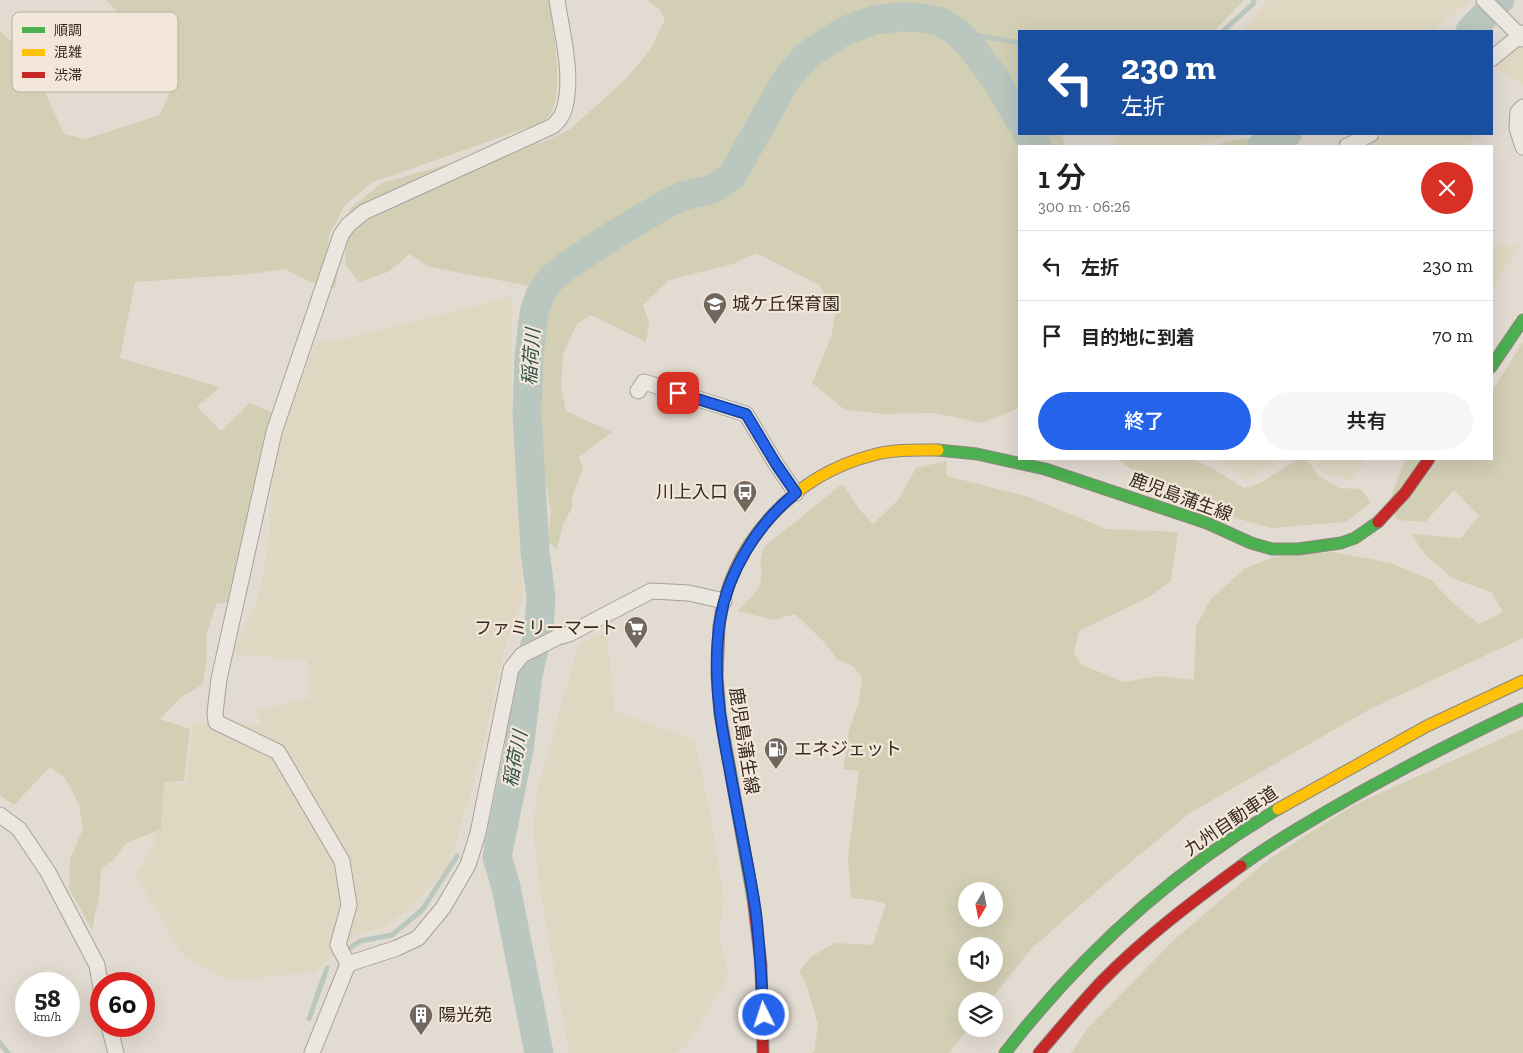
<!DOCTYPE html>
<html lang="ja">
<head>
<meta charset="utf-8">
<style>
	:root { --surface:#fff; --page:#f6f6f6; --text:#222; --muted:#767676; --line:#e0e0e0; --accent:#2563eb }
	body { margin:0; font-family:"Zilla Slab","Noto Sans JP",serif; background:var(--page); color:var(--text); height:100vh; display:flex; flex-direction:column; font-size:19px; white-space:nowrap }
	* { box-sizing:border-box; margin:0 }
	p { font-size:16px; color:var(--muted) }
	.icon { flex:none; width:28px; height:28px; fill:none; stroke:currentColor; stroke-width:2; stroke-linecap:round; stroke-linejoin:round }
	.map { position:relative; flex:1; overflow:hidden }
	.drawer { position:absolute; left:1018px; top:145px; width:475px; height:315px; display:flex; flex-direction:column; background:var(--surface); border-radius:0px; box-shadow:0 5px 20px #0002 }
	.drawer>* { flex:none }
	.hud { position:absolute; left:1018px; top:30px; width:475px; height:105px; border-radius:0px; box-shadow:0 5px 20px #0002; background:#1a4fa0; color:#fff; overflow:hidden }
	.needle { width:32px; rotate:190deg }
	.controls { position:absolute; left:958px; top:882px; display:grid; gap:10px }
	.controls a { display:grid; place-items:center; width:45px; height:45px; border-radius:50%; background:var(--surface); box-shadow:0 5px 20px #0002; font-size:25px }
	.speed { position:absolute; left:15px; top:972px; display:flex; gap:10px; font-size:25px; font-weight:700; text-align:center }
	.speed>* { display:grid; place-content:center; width:65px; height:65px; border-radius:50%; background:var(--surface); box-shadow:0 5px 20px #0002; line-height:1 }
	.speed small { font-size:12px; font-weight:400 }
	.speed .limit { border:8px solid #d22; background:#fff; color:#111 }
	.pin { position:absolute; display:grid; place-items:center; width:42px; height:42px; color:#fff; margin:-21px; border-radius:10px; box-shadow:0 2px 8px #0006 }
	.me { position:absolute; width:55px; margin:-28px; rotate:356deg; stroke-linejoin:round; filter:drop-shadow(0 0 4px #0008) }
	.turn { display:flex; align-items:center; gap:18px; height:105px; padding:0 20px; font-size:22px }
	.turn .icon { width:65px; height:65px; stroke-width:2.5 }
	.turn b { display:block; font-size:35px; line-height:42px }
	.round { display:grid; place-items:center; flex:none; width:52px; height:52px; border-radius:26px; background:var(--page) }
	.headline { display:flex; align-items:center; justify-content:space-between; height:85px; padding:0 20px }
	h1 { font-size:30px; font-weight:600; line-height:38px }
	.button { display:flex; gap:10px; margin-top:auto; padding:10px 20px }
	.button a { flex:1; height:58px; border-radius:30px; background:var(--accent); color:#fff; font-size:20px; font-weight:600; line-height:58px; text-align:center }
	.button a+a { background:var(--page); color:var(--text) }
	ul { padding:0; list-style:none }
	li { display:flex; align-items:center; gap:15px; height:70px; padding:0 20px; border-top:1px solid var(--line) }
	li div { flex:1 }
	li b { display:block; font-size:19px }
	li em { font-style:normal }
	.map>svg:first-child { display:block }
	.farmland { fill:#e0d7c3 }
	.green { fill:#d3cfb5; fill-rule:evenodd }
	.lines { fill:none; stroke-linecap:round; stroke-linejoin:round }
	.stream { stroke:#bac7be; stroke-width:5 }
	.river { stroke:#bac7be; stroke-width:29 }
	.street-casing { stroke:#a8a199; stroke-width:17 }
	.fast-casing { stroke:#8e8680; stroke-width:13 }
	.slow-casing { stroke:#8e8680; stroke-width:13 }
	.jam-casing { stroke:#8e8680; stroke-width:13 }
	.street { stroke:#ebe7e0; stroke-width:15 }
	.fast { stroke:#4caf50; stroke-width:11 }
	.slow { stroke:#ffc107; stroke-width:11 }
	.jam { stroke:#c62828; stroke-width:11 }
	.route-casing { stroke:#184099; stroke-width:12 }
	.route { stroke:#2563eb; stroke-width:9 }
	.labels { text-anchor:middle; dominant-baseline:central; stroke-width:4.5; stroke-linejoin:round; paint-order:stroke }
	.poi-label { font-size:18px; fill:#362921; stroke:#f2e7d8; text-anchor:start }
	.street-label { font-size:18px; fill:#362921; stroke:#f2e7d8 }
	.water-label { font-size:19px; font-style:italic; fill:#33544e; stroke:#f2e7d8 }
	.key { fill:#f2e7d8; stroke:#baaea1; stroke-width:1 }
	.key-label { font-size:14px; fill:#362921 }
</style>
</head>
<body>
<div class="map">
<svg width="1523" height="1053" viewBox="0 0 1523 1053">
	<rect width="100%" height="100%" fill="#e2dbd1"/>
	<g class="farmland">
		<polygon points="1267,0 1471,0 1431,31 1242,31"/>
		<polygon points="1523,38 1523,85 1493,66"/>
		<polygon points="1119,134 1233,134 1200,146 1112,146"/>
		<polygon points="1387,134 1472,134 1470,146 1364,146"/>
		<polygon points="1519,246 1491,292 1491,247"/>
		<polygon points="512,296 511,406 517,485 523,597 505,646 480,760 456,843 447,867 417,901 387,925 357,935 315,972 228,981 182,955 135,873 152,850 164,782 186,785 193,722 262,725 255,711 309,698 307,660 232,654 257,600 268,550 272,482 280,440 315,342 345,339"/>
		<polygon points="1217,459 1278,459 1246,480"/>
		<polygon points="1305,459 1367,459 1351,480 1326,474 1311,460"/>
		<polygon points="606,629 615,711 695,740 712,823 724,901 719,931 728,977 687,1045 675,1053 569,1053 541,896 533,829 537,794 554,729 578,646"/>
	</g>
	<g class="green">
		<path d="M 106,0 L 549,0 C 552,25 568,102 546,119 C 542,122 534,125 529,127 L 371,183 L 345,205 L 329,235 L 327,248 L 337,277 L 335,288 L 310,282 L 285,269 L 250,274 L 135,282 L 120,358 L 220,387 L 197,407 L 221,431 L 250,403 L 271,412 L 245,599 L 216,604 L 206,636 L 207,658 L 203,684 L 180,698 L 160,719 L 190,729 L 184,781 L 164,782 L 161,829 L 125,844 L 115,858 L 101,869 L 99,895 L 92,930 L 69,888 L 70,859 L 83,829 L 79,805 L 66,779 L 50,767 L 14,805 L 0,795 L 0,31 L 24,53 L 39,78 L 64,134 L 85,139 L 160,115 L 169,94 L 160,55 Z"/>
		<polygon points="647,0 1244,0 1214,31 1019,31 1019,134 1061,134 1065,146 1019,146 1019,408 982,423 935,413 885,414 845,410 812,383 831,337 835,313 819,285 756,253 733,264 669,280 643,305 649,322 646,342 591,315 577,324 563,354 561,387 566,411 612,432 579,457 583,469 572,497 572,508 563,524 557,549 547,541 551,512 544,471 517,423 518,352 527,302 535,287 429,267 410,254 388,272 359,282 345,264 346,250 338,229 352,207 382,183 442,166 543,142 570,129 626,79 650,50 665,19 659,9"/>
		<polygon points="1257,137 1264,146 1218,146 1225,142"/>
		<path d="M 1523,342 L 1523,638 L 1370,709 L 1190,813 L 1107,882 L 1031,949 L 990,1001 L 966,1001 L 966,1029 L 968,1029 L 949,1053 L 812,1053 L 814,1051 L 818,1025 L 807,986 L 799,972 L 811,957 L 834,943 L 873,945 L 886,904 L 871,900 L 851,898 L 848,858 L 859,771 L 843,769 L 849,730 L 859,702 L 862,677 L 853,666 L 838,660 L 822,640 L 795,614 L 774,620 L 737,611 C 746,602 760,592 761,579 C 762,563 758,563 764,547 L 842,484 L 860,510 L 873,524 L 899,499 L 916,468 L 946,461 L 947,476 L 1029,497 L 1106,529 L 1178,532 L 1171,581 L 1149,597 L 1079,631 L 1074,652 L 1080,664 L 1124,682 L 1159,676 L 1194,680 L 1196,627 L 1210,600 L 1245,568 L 1274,557 L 1332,552 L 1391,563 L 1430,579 L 1454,604 L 1479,624 L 1503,612 L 1491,592 L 1454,579 L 1427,557 L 1411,534 L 1461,538 L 1479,516 L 1454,490 L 1425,522 L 1397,520 L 1389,502 L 1405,459 L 1491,459 L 1491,388 L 1495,386 ZM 966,891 L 994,891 L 994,919 L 966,919 ZM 966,946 L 994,946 L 994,974 L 966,974 Z"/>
		<polygon points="1117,459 1193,459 1212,468 1244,488 1259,484 1297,459 1307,459 1318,476 1340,488 1361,489 1371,503 1346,522 1272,528 1221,514 1139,475"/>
		<polygon points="1523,729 1523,1053 1071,1053 1087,1029 1175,939 1269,859 1354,805"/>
	</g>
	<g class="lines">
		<g class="stream">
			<polyline points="1223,31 1253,4 1254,0"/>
			<polyline points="957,32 1019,43"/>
			<polyline points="486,842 501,835"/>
			<polyline points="350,948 360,941 392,935 422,910 457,856"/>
			<polyline points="309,1019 327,968"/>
			<polyline points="0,1043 8,1053"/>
		</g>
		<g class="river">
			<polyline points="1470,31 1500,0"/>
			<polyline points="1027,134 1037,146"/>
			<polyline points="1262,146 1287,134"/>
			<polyline points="539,1053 506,887 497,857 519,749 528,675 539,628 541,597 535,552 527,414 529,356 534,313 540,295 551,279 564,268 615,234 668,203 683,196 713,189 732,176 786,80 806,56 844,31 875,20 900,17 923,18 941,22 957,32 974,50 997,81 1019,119"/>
		</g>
		<g class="street-casing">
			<g id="street">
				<polyline points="1484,0 1523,39"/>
				<polyline points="1491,59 1523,33"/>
				<polyline points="1523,107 1518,112 1517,128 1523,147"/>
				<polyline points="1347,146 1371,134"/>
				<polyline points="638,391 644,382 746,414 776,464 796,493"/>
				<polyline points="0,815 19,829 48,872 97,965 101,988"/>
				<polyline points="348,964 397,948 418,938 443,908 468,865 478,833 511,669 522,655 558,637 569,634 651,591 689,593 724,601"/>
				<polyline points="109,1026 116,1053"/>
				<path d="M 312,1053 L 348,964 L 338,945 L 349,905 L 342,861 L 278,752 L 216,722 L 215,713 L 219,679 L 274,432 L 341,235 L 348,225 L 364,212 L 553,126 C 558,121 562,117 564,110 C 574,78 562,33 557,0"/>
			</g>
		</g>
		<g class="fast-casing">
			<g id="fast">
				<polyline points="1491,367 1523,320"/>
				<polyline points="938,450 977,454 1045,469 1207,523 1251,543 1272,549 1298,549 1341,543 1355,538 1378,522"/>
				<polyline points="719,626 717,676 720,714 753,898"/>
				<path d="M 1241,866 C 1267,846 1296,830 1324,813 C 1389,775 1455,741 1523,709"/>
				<path d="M 1005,1053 C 1080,956 1172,872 1278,809"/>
			</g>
		</g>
		<g class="slow-casing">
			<g id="slow">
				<path d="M 719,626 C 730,543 794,475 873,455 C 894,449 917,450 938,450"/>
				<polyline points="1278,809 1427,726 1523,681"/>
			</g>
		</g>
		<g class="jam-casing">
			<g id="jam">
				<polyline points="1378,522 1405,493 1429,459"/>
				<polyline points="753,898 761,964 763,1053"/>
				<path d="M 1039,1053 C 1060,1029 1080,1004 1102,981 C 1144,938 1193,901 1241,866"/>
			</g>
		</g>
		<use href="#street" class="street"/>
		<use href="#fast" class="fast"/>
		<use href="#slow" class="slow"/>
		<use href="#jam" class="jam"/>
	</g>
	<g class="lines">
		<g class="route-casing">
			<path id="route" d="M 678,393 L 746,414 L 776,464 L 796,493 C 758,523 727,573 720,621 C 712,671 720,722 730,771 C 738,818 749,865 756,913 C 760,946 761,981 764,1015"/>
		</g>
		<use href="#route" class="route"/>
	</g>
	<defs>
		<g id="school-pin" transform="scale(1.25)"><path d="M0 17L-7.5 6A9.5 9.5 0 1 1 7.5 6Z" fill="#72675f" stroke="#f2e7d8"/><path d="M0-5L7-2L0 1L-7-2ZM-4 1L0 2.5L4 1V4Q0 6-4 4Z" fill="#fff"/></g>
		<g id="bus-pin" transform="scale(1.25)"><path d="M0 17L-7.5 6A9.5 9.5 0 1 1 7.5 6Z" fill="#72675f" stroke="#f2e7d8"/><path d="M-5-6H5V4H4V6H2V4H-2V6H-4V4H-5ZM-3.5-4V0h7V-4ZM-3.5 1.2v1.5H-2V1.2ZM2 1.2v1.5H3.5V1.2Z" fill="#fff"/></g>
		<g id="supermarket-pin" transform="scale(1.25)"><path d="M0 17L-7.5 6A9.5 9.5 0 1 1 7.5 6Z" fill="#72675f" stroke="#f2e7d8"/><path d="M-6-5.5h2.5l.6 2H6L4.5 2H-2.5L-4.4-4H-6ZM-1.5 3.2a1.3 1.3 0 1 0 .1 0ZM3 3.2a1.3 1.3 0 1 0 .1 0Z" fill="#fff"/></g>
		<g id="fuel-pin" transform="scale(1.25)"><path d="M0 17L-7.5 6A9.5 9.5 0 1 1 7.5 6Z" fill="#72675f" stroke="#f2e7d8"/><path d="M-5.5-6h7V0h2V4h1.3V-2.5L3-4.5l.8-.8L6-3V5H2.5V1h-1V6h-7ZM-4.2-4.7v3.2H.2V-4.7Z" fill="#fff"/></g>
		<g id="building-pin" transform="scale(1.25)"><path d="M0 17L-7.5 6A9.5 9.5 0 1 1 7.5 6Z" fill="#72675f" stroke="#f2e7d8"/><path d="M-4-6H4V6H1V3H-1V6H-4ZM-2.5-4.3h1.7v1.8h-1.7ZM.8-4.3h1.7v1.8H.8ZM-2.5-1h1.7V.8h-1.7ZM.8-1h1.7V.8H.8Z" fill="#fff"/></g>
	</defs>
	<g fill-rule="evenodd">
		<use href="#school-pin" x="715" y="304"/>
		<use href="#bus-pin" x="745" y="492"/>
		<use href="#supermarket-pin" x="636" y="628"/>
		<use href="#fuel-pin" x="776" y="749"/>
		<use href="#building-pin" x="421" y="1015"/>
	</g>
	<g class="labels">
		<g class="poi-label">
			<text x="732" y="304">城ケ丘保育園</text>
			<text x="728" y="492" text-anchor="end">川上入口</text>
			<text x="618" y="628" text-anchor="end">ファミリーマート</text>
			<text x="794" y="749">エネジェット</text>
			<text x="438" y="1015">陽光苑</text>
		</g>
		<g class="street-label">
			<text transform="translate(1181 497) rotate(20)">鹿児島蒲生線</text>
			<text transform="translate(744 741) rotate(81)">鹿児島蒲生線</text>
			<text transform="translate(1231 821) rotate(-34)">九州自動車道</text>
		</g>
		<g class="water-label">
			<text transform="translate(531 357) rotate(-86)">稲荷川</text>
			<text transform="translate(515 759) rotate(-79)">稲荷川</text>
		</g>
	</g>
	<rect x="12" y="12" width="166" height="80" rx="8" class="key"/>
	<rect x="22" y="27" width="23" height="6" fill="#4caf50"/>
	<rect x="22" y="49" width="23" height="7" fill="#ffc107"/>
	<rect x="22" y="72" width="23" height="6" fill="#c62828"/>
	<g class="key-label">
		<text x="54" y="35">順調</text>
		<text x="54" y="57">混雑</text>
		<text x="54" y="80">渋滞</text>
	</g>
</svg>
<div class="controls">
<a><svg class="needle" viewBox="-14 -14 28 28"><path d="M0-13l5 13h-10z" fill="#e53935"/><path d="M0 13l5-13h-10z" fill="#767676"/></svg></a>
<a><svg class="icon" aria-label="sound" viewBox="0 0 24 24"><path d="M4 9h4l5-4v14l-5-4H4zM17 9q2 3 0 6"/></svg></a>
<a><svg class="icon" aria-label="layers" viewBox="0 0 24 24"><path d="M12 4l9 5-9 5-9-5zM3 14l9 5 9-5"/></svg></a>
</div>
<div class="speed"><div>58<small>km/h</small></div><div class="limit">60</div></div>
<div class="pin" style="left:678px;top:393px;background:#d93025"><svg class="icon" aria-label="arrive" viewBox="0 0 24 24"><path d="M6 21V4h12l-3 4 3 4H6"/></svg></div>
<svg class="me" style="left:764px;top:1015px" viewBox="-20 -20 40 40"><circle r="17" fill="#2563eb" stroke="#fff" stroke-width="3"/><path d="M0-11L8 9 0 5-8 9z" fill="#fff"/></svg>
<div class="hud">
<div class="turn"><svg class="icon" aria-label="left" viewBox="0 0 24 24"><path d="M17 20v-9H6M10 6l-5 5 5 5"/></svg><div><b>230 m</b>左折</div></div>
</div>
<section class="drawer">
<div class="headline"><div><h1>1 分</h1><p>300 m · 06:26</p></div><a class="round" style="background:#d93025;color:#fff"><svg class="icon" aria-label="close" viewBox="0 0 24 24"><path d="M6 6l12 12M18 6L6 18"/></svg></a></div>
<ul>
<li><svg class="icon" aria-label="left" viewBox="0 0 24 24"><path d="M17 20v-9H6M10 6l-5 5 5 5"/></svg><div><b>左折</b></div><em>230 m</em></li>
<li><svg class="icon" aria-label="arrive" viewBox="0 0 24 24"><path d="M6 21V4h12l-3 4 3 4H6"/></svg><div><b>目的地に到着</b></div><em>70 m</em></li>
</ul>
<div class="button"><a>終了</a><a>共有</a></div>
</section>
</div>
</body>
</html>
